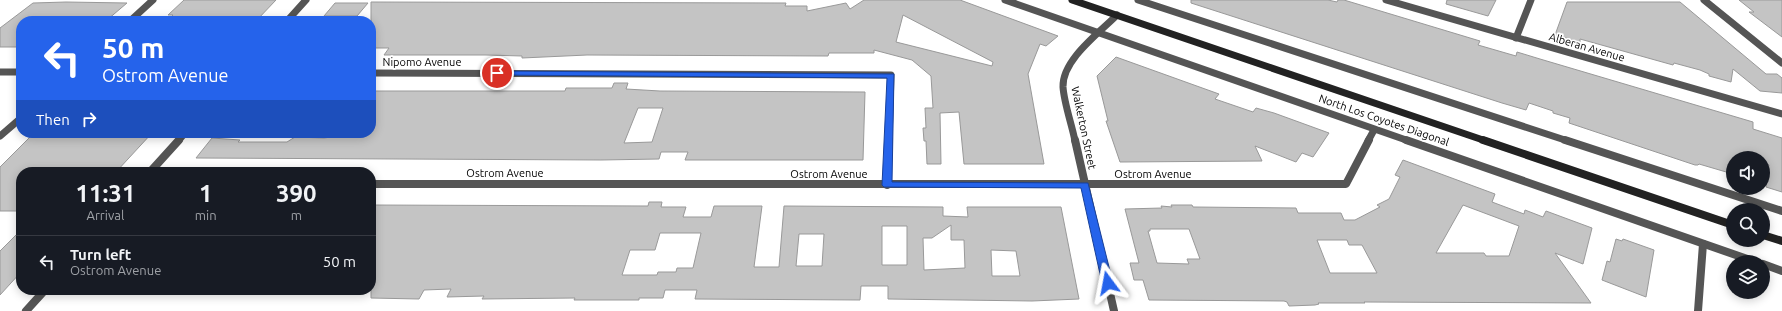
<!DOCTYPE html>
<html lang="en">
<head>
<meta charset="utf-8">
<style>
	:root { --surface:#171b24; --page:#242831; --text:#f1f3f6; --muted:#9ea1a6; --line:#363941 }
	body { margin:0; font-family:Ubuntu,sans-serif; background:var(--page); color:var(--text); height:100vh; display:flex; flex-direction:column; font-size:15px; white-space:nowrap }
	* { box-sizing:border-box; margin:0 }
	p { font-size:13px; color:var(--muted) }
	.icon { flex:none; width:22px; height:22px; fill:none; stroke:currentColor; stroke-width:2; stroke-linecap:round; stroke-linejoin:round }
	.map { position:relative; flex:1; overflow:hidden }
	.drawer { position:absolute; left:16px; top:167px; width:360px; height:128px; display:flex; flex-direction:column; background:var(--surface); border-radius:16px; box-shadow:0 2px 10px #0003 }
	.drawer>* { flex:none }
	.hud { position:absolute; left:16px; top:16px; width:360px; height:122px; border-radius:16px; box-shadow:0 2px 10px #0003; background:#2563eb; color:#fff; overflow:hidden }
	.fabs { position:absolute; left:1726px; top:151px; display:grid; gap:8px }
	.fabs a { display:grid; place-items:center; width:44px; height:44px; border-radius:50%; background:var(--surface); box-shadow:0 2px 10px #0003; font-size:20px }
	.pin { position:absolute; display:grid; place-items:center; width:34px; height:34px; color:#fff; margin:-17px; border:2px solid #fff; border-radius:50%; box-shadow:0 1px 4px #0007 }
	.me { position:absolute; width:44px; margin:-22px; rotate:347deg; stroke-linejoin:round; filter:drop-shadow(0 0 3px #0008) }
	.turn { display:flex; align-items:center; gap:14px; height:84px; padding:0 20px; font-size:18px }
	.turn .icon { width:52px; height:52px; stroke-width:2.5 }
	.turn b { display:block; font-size:28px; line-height:34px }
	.then { display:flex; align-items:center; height:38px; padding:0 20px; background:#0003; gap:8px; font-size:15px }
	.eta { display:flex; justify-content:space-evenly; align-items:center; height:68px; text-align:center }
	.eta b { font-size:24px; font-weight:700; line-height:28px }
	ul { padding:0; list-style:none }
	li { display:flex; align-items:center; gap:12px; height:52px; padding:0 20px; border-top:1px solid var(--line) }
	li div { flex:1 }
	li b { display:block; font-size:15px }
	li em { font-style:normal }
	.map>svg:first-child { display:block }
	.building { fill:#c4c4c4; stroke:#999; fill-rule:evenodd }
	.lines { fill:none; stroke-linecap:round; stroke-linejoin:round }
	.street-far1 { stroke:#555; stroke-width:7 }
	.street { stroke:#555; stroke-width:8 }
	.secondary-far1 { stroke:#222; stroke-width:7 }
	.secondary { stroke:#222; stroke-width:8 }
	.route { fill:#2563eb; stroke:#184099 }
	.labels { text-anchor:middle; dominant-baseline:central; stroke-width:3.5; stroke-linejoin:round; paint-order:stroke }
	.street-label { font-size:11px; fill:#000; stroke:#fff }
</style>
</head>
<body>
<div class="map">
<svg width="1782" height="311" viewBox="0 0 1782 311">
	<rect width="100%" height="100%" fill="#fff"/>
	<g class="building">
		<polygon points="184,0 276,0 256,21 167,21 173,15 168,15"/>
		<path d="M 864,0 L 960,0 L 1058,36 L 1046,46 L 1040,44 L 1028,74 L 1044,164 L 964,164 L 959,112 L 940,113 L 941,164 L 927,164 L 926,141 L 924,141 L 923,128 L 926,128 L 925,108 L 933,108 L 931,76 L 912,60 L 874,50 L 874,53 L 829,53 L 828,56 L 587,55 L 522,58 L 522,56 L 486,55 L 384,55 L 389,48 L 371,48 L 371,2 L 786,3 L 785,6 L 807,6 L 807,11 L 846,3 L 850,9 ZM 903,15 L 993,62 L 992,66 L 896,42 Z"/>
		<polygon points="1191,0 1328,0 1337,2 1338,0 1344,0 1480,41 1478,45 1516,56 1517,52 1540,59 1753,122 1753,129 1782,138 1782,192 1766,187 1769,165 1763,163 1763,158 1733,158 1733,174 1699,164 1698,165 1695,165 1569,123 1570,118 1553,113 1553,111 1529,103 1526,110 1502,103 1191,3"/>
		<polygon points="1447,0 1496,0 1488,16 1446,4"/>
		<polygon points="1739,0 1782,0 1782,37 1749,12 1754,12"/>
		<polygon points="66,2 127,3 107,20 21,21 21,47 0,47 0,28 33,3"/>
		<polygon points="1567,2 1680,2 1766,74 1777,74 1782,78 1782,93 1760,91 1733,69 1731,82 1709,76 1709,74 1700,70 1674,63 1673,65 1580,39 1580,42 1555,35"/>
		<polygon points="335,3 368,3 357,16 324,16"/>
		<polygon points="1116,57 1219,94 1215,99 1253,112 1256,108 1274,113 1329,133 1313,157 1302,153 1296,162 1255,146 1262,161 1120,162 1106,121 1108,121 1097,76"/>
		<path d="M 614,83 L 628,83 L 626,89 L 660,91 L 865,92 L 863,160 L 685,160 L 688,152 L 661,152 L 659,159 L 601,160 L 196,158 L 212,138 L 240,140 L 238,142 L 287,142 L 295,137 L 324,138 L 338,136 L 340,133 L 371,133 L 371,91 L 565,91 L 566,88 L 612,88 ZM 638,108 L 663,108 L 652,142 L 624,143 Z"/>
		<polygon points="42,133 152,133 116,172 89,172 92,169 37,168 33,172 21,172 21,211 0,211 0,167 33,134"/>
		<path d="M 1403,160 L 1495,194 L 1492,202 L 1524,214 L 1525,210 L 1543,217 L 1546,211 L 1592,228 L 1583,264 L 1555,253 L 1591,303 L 1364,302 L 1365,303 L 1318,303 L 1319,304 L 1315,305 L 1289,306 L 1287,302 L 1284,301 L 1149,300 L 1143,280 L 1134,280 L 1130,263 L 1139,263 L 1125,209 L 1162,208 L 1161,206 L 1172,207 L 1171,205 L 1192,205 L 1193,207 L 1296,208 L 1298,213 L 1341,213 L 1344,220 L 1355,220 L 1380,207 L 1377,205 L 1389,199 L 1400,177 L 1395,175 ZM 1463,205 L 1519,226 L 1509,256 L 1486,256 L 1484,253 L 1436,253 ZM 1150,229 L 1189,229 L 1200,259 L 1187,259 L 1189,264 L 1157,263 L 1148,231 L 1150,231 ZM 1317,240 L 1347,240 L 1349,245 L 1362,245 L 1377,273 L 1330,273 Z"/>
		<path d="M 649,202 L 662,202 L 661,207 L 686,207 L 683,217 L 711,217 L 714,206 L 762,206 L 754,267 L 779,267 L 784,206 L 943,207 L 943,216 L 968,217 L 967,207 L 1061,207 L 1079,299 L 1032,301 L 888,299 L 888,286 L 861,286 L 860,300 L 695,299 L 697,290 L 665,290 L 663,298 L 639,298 L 639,300 L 574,300 L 575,298 L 482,299 L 484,296 L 447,297 L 451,289 L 424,290 L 419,299 L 371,298 L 371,205 L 648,206 ZM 951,225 L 951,240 L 964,240 L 965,268 L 924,270 L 923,238 L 932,238 ZM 882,226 L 907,226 L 907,265 L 882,265 ZM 660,233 L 701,233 L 693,268 L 677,268 L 676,272 L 658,272 L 657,275 L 622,275 L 630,250 L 655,250 ZM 799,234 L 824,234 L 822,266 L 796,266 ZM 991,250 L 1016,251 L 1020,276 L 992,276 Z"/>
		<polygon points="21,230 21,272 0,295 0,251"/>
		<polygon points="1616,239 1622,241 1623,239 1654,250 1646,297 1602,280 1607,261 1610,262"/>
	</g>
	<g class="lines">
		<g class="street-far1">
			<polyline points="1005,0 1409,141"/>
			<polyline points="1138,0 1568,141"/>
			<polyline points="1386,0 1782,114"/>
			<polyline points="1704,0 1782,63"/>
			<polyline points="130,21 153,0"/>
			<polyline points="287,21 306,0"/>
			<polyline points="1516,38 1531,0"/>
			<polyline points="0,72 21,72"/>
			<polyline points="371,73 891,75 889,141"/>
			<polyline points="0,136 21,118"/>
			<polyline points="178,141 185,133"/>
			<path d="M 1075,141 C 1072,125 1064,103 1063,87 C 1062,60 1099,33 1117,15"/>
			<polyline points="1368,141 1374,130"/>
		</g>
		<g class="street">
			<polyline points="1075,140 1114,311"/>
			<polyline points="1406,140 1756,262"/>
			<polyline points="1565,140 1782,211"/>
			<polyline points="150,172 179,140"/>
			<polyline points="371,184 1346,184 1369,140"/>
			<polyline points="887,185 889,140"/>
			<polyline points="1763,264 1782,271"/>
			<polyline points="26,311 45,290"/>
			<polyline points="1698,311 1703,244"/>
		</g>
		<polyline class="secondary-far1" points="1072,0 1486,141"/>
		<g class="secondary">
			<polyline points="1483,140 1733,225"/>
			<polyline points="1763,235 1782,241"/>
		</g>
	</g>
	<polygon class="route" points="497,71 894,74 892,182 1088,183 1113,283 1108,287 1102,283 1081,188 884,187 882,185 887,78 494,75 493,73"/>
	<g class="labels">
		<g class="street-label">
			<text transform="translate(1587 47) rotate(16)">Alberan Avenue</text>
			<text x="422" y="62">Nipomo Avenue</text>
			<text transform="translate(1384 120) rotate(19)">North Los Coyotes Diagonal</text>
			<text transform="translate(1084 128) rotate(78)">Walkerton Street</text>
			<text x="505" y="173">Ostrom Avenue</text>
			<text x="829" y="174">Ostrom Avenue</text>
			<text x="1153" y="174">Ostrom Avenue</text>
		</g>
	</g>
</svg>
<div class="fabs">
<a><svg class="icon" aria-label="sound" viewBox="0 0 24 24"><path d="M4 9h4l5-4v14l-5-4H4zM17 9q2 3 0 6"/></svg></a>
<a><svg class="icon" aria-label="search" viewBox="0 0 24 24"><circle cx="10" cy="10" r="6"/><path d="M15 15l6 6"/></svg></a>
<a><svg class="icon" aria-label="layers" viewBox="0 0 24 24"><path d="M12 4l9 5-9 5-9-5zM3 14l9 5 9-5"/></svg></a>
</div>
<div class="pin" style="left:497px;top:73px;background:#d93025"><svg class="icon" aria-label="arrive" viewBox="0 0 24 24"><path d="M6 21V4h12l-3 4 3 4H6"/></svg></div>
<svg class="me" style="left:1108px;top:283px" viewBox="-20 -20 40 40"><path d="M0-17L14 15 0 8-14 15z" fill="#2563eb" stroke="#fff" stroke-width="4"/></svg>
<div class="hud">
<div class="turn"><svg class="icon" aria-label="left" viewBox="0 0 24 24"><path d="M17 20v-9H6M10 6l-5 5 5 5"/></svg><div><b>50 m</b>Ostrom Avenue</div></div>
<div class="then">Then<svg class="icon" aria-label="right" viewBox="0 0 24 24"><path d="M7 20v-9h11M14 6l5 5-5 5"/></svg></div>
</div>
<section class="drawer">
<div class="eta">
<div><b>11:31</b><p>Arrival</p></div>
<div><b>1</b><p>min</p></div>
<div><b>390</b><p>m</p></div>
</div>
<ul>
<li><svg class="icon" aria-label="left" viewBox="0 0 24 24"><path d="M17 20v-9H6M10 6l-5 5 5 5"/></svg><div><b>Turn left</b><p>Ostrom Avenue</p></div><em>50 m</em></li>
</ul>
</section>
</div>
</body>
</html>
